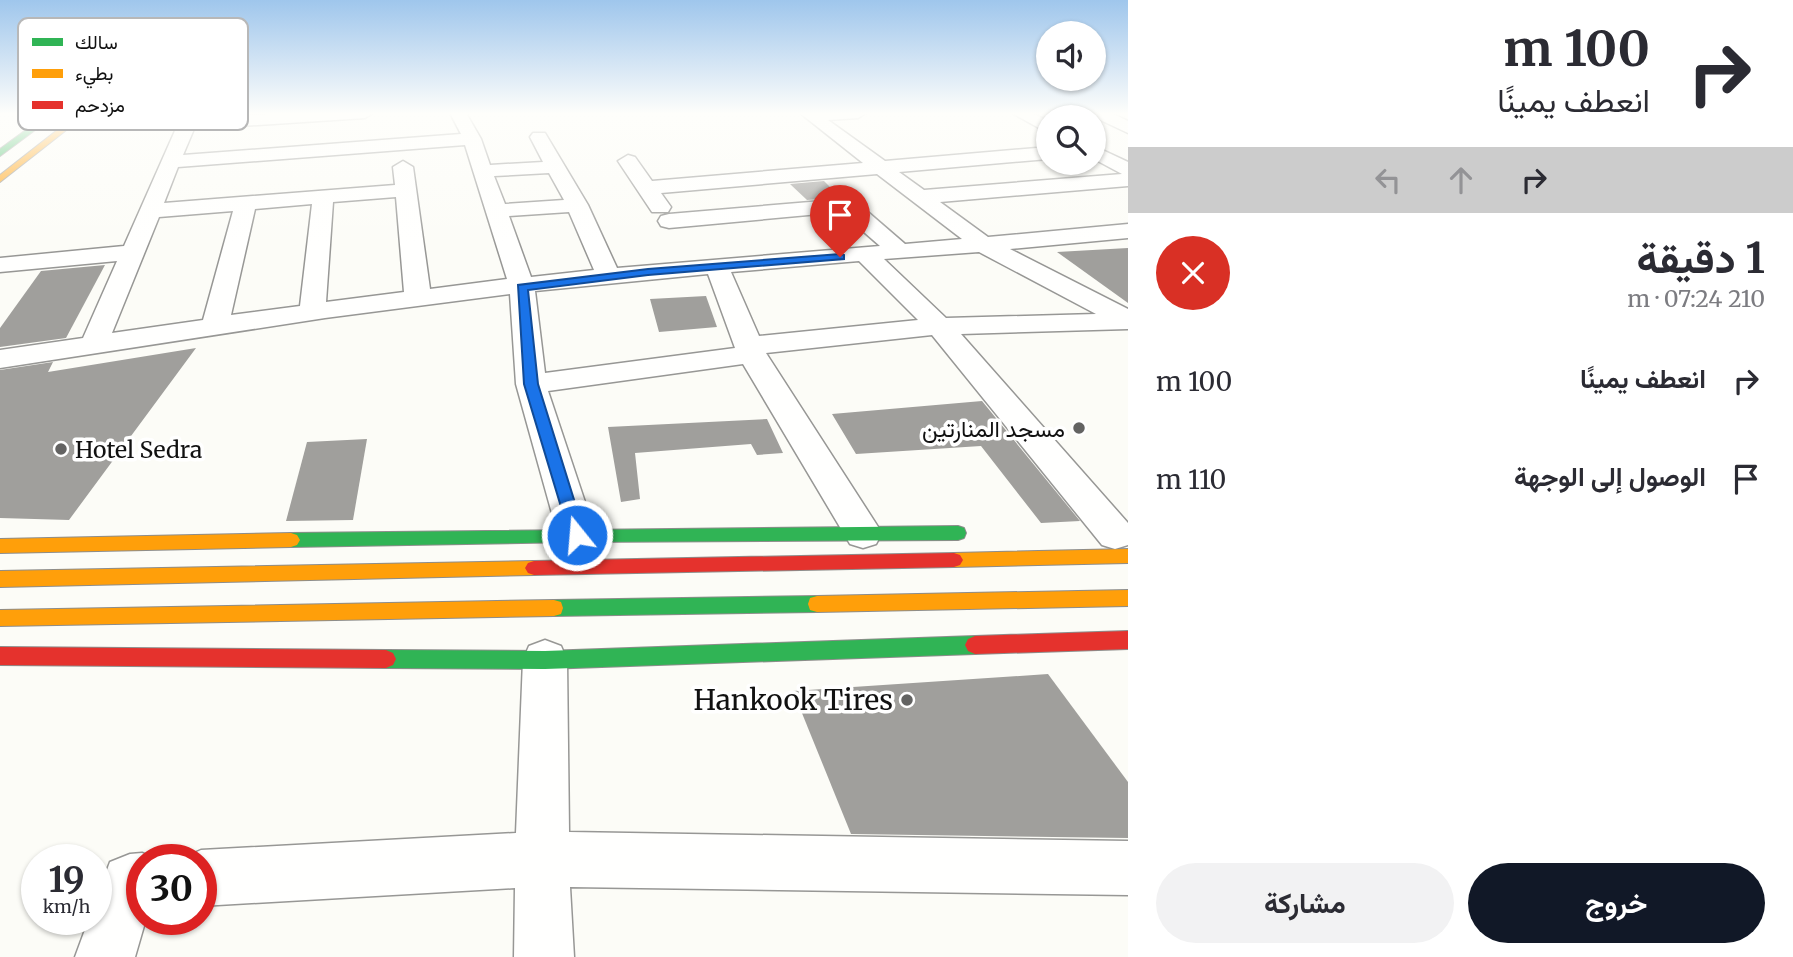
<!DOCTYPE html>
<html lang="ar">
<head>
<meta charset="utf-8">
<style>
	:root { --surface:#fff; --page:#f2f2f3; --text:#2b2b33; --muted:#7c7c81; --accent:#111827 }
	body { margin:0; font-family:Merriweather,Vazirmatn,serif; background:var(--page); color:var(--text); direction:rtl; height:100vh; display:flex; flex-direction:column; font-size:26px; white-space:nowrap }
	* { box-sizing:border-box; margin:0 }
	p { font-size:23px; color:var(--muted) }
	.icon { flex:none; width:38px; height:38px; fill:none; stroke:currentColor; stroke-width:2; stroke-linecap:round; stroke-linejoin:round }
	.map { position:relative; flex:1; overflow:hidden; direction:ltr }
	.side { display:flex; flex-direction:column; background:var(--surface); width:665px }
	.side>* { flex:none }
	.top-card { background:#fff; color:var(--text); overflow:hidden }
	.buttons { position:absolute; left:1036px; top:21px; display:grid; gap:14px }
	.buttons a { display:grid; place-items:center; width:70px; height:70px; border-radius:50%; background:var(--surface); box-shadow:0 2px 5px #0004; font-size:35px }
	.speed { position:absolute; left:21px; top:844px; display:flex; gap:14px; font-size:35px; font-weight:700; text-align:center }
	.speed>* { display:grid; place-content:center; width:91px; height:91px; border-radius:50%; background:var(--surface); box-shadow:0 2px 5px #0004; line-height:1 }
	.speed small { font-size:18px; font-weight:400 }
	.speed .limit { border:10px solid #d22; background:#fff; color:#111 }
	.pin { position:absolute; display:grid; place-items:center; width:60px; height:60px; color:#fff; margin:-72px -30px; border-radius:50% 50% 50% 0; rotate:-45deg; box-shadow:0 0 7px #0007 }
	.pin .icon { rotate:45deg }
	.me { position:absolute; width:77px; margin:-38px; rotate:343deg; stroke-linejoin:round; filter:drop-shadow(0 0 5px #0008) }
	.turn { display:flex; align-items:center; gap:24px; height:147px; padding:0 28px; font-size:32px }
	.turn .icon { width:91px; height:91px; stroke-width:2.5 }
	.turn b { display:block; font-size:49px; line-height:60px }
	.lanes { display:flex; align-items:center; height:66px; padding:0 28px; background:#0003; justify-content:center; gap:35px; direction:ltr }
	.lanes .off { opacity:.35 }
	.round { display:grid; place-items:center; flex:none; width:74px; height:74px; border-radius:37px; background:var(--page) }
	.head { display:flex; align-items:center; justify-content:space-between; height:119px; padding:0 28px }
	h1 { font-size:42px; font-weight:700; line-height:52px }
	.action { display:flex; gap:14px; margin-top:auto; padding:14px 28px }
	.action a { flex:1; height:80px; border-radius:42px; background:var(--accent); color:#fff; font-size:28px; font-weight:700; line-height:80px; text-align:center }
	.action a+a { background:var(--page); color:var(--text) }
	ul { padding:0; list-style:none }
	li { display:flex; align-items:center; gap:21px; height:98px; padding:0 28px }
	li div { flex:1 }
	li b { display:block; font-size:26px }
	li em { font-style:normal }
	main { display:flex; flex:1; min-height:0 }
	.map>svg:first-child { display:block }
	.building { fill:#a09f9c }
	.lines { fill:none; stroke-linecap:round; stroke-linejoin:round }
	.street-casing { stroke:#979795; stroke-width:3 }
	.fast-casing { stroke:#8d8d8b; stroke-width:2 }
	.slow-casing { stroke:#8d8d8b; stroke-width:2 }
	.jam-casing { stroke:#8d8d8b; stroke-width:2 }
	.street { fill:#fffffe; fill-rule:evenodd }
	.fast { fill:#30b455; fill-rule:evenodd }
	.slow { fill:#ff9f0a; fill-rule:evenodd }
	.jam { fill:#e5322d; fill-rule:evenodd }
	.route { fill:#1a73e8; stroke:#114b97; stroke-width:2 }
	.poi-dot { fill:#636362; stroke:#fff; stroke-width:2.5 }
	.labels { text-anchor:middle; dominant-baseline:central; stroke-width:7; stroke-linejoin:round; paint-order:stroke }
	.poi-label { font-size:23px; fill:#111; stroke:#fff; text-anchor:end }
	.near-poi-label { font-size:28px; fill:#111; stroke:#fff; text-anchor:end }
	.key { fill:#fff; stroke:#b8b8b8; stroke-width:2 }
	.key-label { font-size:19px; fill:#111 }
</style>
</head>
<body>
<main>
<section class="side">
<div class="top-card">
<div class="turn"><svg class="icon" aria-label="right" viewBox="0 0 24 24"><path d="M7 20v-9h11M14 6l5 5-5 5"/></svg><div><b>100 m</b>انعطف يمينًا</div></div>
<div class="lanes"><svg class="icon off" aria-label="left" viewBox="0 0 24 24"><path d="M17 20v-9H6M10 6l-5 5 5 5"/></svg><svg class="icon off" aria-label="ahead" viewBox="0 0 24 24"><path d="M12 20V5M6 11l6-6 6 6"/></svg><svg class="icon" aria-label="right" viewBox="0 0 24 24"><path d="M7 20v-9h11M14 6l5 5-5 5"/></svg></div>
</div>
<div class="head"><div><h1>1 دقيقة</h1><p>210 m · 07:24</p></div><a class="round" style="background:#d93025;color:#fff"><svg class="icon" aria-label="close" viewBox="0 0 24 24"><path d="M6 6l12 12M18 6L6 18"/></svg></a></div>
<ul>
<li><svg class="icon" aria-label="right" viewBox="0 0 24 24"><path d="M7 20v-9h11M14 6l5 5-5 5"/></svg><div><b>انعطف يمينًا</b></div><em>100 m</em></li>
<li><svg class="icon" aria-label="arrive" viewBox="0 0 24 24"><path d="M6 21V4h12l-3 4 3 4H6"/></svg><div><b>الوصول إلى الوجهة</b></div><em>110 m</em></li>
</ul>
<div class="action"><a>خروج</a><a>مشاركة</a></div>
</section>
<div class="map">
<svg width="1128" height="957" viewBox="0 0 1128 957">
	<rect width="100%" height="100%" fill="#fcfcf7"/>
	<g class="building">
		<polygon points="824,181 840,197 807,200 790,184"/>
		<polygon points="1128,248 1128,303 1057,252"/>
		<polygon points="105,265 66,338 0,347 0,328 41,271"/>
		<polygon points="706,296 717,327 659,332 650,299"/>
		<polygon points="196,348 69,520 0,518 0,370 53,362 48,372"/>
		<polygon points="982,401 1080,521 1041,523 981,446 856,454 832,414"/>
		<polygon points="767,419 783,453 757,455 751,444 635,453 640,499 621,502 608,427"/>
		<polygon points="367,439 353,520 286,521 307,442"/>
		<polygon points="1048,674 1128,782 1128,838 851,834 793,691"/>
	</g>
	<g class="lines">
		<g class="street-casing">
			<g id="street">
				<path d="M 189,113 L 206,113 L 203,118 L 284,113 L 373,113 L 365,118 L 194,129 L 183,155 L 461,134 L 450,113 L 466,113 L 481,139 L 490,165 L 543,162 L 530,137 L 533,133 L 545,133 L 588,205 L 617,268 L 880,246 L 841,212 L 669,228 L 661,226 L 658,221 L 661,216 L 669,214 L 846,199 L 854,200 L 905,244 L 962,239 L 877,174 L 661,193 L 671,207 L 668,212 L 652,212 L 618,161 L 628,155 L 635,157 L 652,181 L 863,163 L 800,113 L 866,113 L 858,118 L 828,120 L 885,161 L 1048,147 L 1048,159 L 899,172 L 924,190 L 1122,174 L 1094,159 L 1094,146 L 1128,162 L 1128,186 L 940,202 L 988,237 L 1128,224 L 1128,238 L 1010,249 L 1128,309 L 1128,329 L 961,334 L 1128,523 L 1128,545 L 1115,549 L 1102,545 L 932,335 L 766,353 L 882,533 L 876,544 L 863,548 L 850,544 L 743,364 L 548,391 L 596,535 L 590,546 L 577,550 L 564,546 L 558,535 L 516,384 L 510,294 L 325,318 L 0,368 L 0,350 L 83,338 L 117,261 L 0,272 L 0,258 L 124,246 L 178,124 ZM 465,145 L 507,279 L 430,289 L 413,167 L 403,161 L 393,167 L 395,185 L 164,203 L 178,167 ZM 549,173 L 564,200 L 505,204 L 494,176 ZM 396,197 L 404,292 L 326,302 L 333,202 ZM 312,204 L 300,306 L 231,315 L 255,209 ZM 233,211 L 203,320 L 112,333 L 159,217 ZM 569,212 L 594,270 L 531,277 L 509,216 ZM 979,252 L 1096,314 L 946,318 L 884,259 ZM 859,261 L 918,320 L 759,336 L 731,272 ZM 708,274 L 735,348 L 545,373 L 535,291 Z"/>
				<polygon points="1012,113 1032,113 1048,121 1048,133"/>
				<polygon points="1078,113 1111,113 1128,121 1128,133 1094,117 1080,117"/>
				<polygon points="545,640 561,646 567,660 569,832 1128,841 1128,895 570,887 574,957 514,957 515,888 201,906 201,859 181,859 201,850 516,833 523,660 529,646"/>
				<polygon points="142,853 156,859 142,859 142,919 146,919 135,957 75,957 89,919 96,919 96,899 110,862 130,854"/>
			</g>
		</g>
		<g class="fast-casing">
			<g id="fast">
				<polygon points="49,113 58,113 0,156 0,149"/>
				<polygon points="958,526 964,528 966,533 964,538 958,540 577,542 291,547 285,545 282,540 285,535 291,533"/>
				<polygon points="817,596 824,598 826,604 824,610 817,612 554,616 547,614 545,608 547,602 554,600"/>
				<polygon points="975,636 982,639 985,645 982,651 975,654 545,669 386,668 379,665 376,659 379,653 386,650 545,651"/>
			</g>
		</g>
		<g class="slow-casing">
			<g id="slow">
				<polygon points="79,113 88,113 0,182 0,175"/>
				<polygon points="291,533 297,535 300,540 297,545 291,547 0,553 0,539"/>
				<polygon points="1128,549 1128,563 954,567 948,565 945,560 948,555 954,553"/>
				<polygon points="534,561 540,563 543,568 540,573 534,575 0,587 0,571"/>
				<polygon points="1128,590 1128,606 817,612 810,610 808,604 810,598 817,596"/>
				<polygon points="554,600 561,602 563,608 561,614 554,616 0,626 0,610"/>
			</g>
		</g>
		<g class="jam-casing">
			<g id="jam">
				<polygon points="954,553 960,555 963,560 960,565 954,567 534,575 528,573 525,568 528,563 534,561"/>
				<polygon points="1128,631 1128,649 975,654 968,651 965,645 968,639 975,636"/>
				<polygon points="0,647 386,650 393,653 396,659 393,665 386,668 0,665"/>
			</g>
		</g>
		<use href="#street" class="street"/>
		<use href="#fast" class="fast"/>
		<use href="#slow" class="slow"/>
		<use href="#jam" class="jam"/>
	</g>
	<linearGradient id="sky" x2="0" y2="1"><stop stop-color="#9fc6ec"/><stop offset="0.46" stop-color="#fefefb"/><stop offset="1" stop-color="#fefefb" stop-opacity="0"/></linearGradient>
	<rect width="1128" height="247" fill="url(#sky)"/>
	<polygon class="route" points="840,254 844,255 844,259 648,275 528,290 538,384 585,535 583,540 571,540 524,384 518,285 648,269"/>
	<g class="poi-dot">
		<circle cx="1079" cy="428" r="7"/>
		<circle cx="61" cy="449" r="7"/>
		<circle cx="907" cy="700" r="7"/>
	</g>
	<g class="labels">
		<g class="poi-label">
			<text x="1065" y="428">مسجد المنارتين</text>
			<text x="75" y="449" text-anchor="start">Hotel Sedra</text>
		</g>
		<g class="near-poi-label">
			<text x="893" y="700">Hankook Tires</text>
		</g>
	</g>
	<rect x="18" y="18" width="230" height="112" rx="10" class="key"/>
	<rect x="32" y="38" width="31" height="8" fill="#30b455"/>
	<rect x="32" y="69" width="31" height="9" fill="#ff9f0a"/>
	<rect x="32" y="101" width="31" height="8" fill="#e5322d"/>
	<g class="key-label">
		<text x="75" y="49">سالك</text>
		<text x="75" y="80">بطيء</text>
		<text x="75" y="112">مزدحم</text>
	</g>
</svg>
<div class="buttons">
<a><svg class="icon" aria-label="sound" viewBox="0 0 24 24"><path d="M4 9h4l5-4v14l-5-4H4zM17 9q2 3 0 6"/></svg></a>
<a><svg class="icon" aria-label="search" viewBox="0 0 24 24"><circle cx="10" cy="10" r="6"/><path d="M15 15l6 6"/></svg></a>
</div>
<div class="speed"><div>19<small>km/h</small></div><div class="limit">30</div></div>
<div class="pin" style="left:840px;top:257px;background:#d93025"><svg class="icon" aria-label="arrive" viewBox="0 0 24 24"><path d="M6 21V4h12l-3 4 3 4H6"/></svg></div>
<svg class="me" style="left:577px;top:535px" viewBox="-20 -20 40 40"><circle r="17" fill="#1a73e8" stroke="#fff" stroke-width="3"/><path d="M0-11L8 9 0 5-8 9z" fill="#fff"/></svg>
</div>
</main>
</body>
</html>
